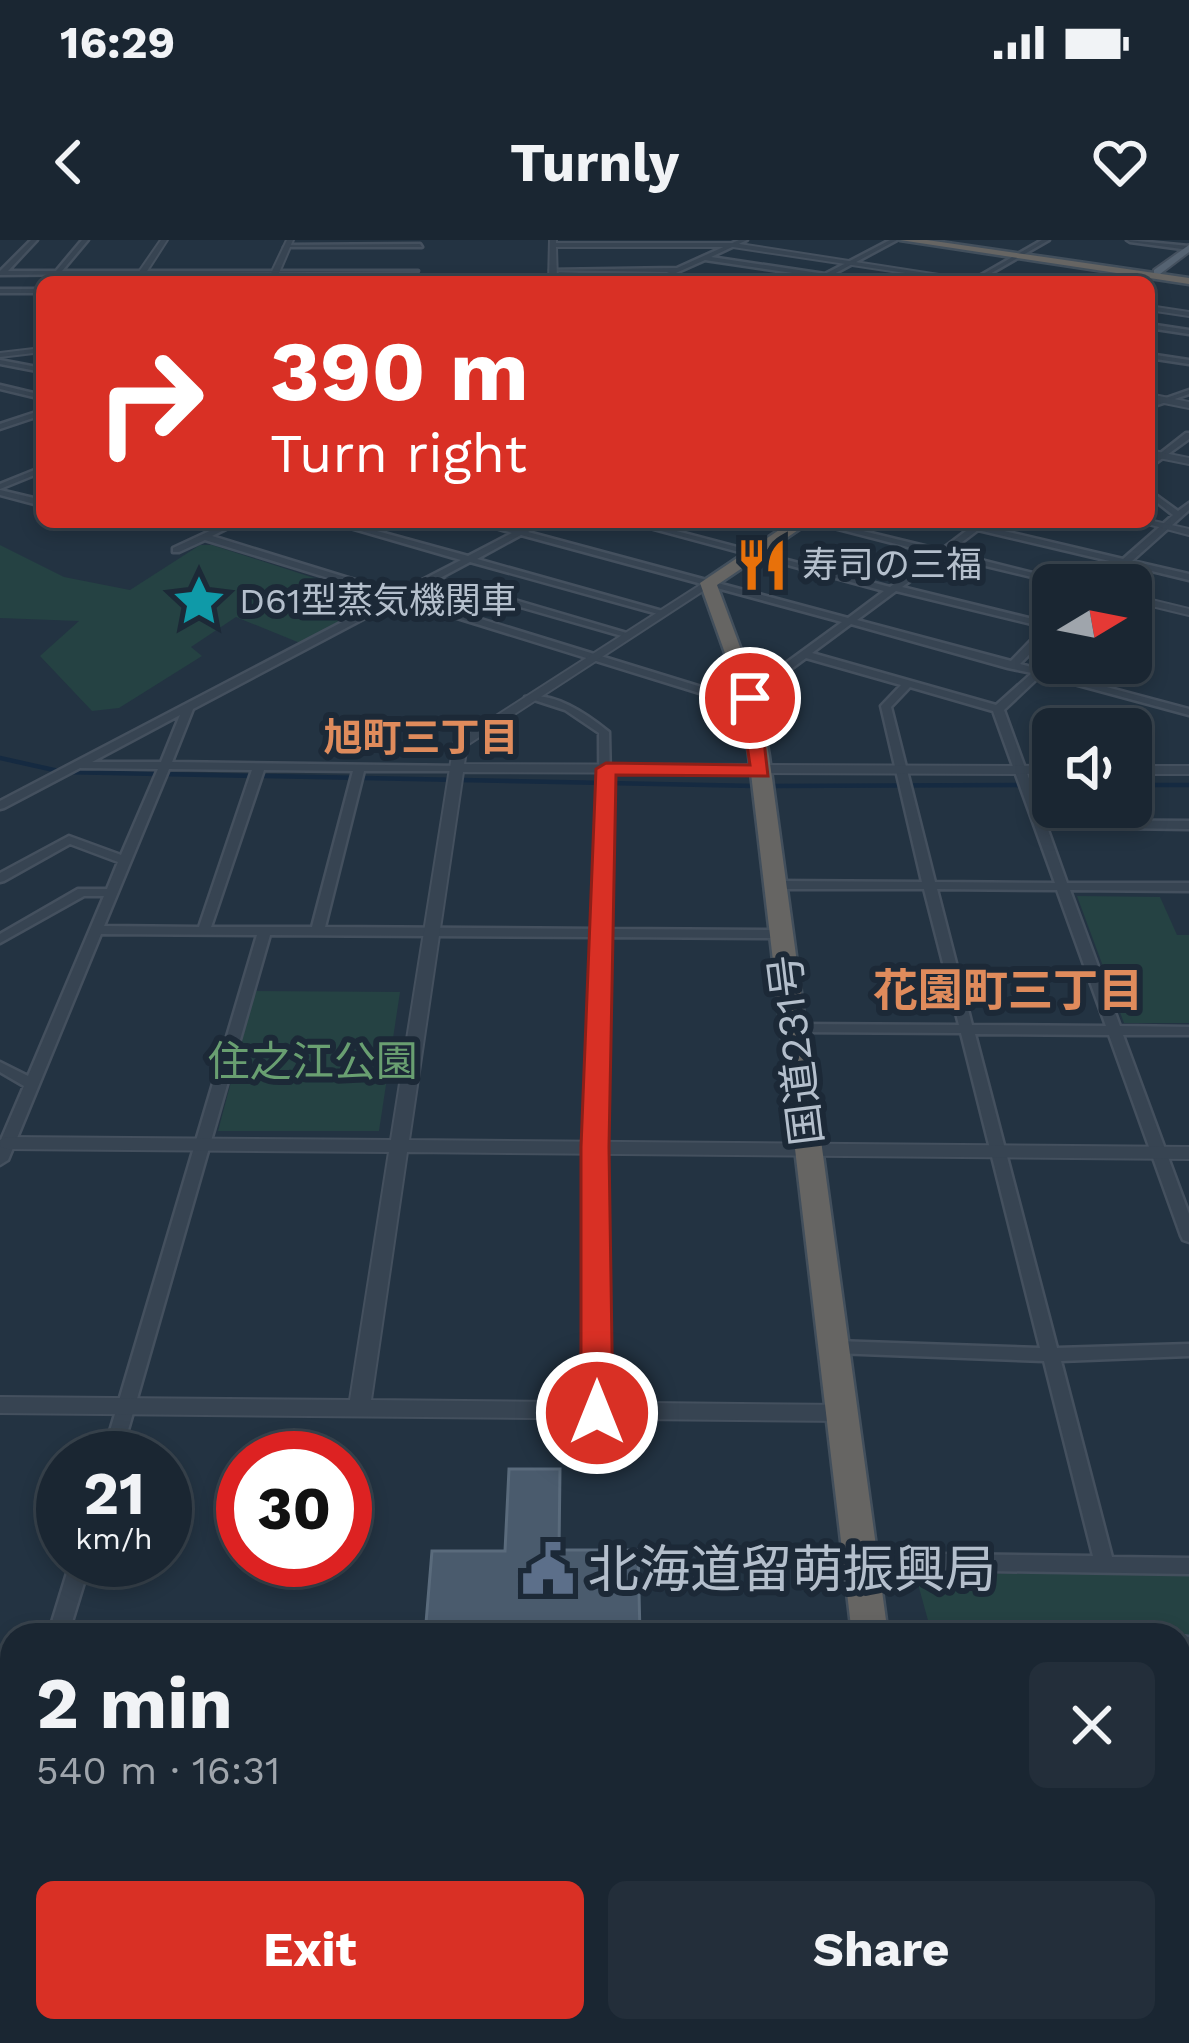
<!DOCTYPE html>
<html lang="en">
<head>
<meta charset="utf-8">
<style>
	:root { --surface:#1a2632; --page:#232e3a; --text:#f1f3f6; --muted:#9fa5ac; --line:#38434d; --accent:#d93025 }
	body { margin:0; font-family:"Work Sans","Noto Sans JP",sans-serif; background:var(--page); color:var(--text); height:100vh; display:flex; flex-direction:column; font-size:45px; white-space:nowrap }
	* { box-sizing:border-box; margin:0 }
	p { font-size:39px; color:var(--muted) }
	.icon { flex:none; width:66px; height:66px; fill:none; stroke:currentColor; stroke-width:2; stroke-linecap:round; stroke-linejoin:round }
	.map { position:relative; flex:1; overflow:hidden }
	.details { position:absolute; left:0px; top:1383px; width:1191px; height:420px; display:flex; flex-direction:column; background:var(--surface); border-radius:36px 36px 0 0; box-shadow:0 6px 18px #0003,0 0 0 3px var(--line) }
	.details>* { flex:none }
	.banner { position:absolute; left:36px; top:36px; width:1119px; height:252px; border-radius:18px; box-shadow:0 6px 18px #0003,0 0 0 3px var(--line); background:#d93025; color:#fff; overflow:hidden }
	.needle { width:78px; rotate:80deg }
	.controls { position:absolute; left:1032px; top:324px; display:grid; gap:24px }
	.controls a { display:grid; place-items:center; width:120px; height:120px; border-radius:18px; background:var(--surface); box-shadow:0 6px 18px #0003,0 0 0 3px var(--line); font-size:60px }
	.speed { position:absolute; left:36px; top:1191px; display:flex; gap:24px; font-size:60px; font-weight:700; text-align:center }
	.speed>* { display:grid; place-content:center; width:156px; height:156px; border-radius:50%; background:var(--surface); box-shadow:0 6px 18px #0003,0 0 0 3px var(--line); line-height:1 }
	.speed small { font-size:30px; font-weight:400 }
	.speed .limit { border:18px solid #d22; background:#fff; color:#111 }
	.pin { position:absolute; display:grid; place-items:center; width:102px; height:102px; color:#fff; margin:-51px; border:6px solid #fff; border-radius:50%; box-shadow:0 3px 12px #0007 }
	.me { position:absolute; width:132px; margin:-66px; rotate:0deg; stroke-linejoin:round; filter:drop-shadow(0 0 9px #0008) }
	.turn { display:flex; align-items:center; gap:42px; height:252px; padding:0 36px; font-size:54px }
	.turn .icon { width:156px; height:156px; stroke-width:2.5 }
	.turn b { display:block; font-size:84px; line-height:102px }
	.round { display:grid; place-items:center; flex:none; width:126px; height:126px; border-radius:18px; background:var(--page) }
	.summary { display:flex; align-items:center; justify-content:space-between; height:204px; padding:0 36px }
	h1 { font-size:72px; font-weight:700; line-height:90px }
	.primary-button { display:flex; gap:24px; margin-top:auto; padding:24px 36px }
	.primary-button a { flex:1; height:138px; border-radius:18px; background:var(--accent); color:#fff; font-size:48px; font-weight:700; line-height:138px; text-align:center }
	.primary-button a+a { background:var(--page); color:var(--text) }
	.status { display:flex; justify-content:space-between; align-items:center; height:84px; padding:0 60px; background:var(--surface); direction:ltr }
	.status svg { height:33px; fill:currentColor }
	header { display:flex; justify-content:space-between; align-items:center; height:156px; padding:0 36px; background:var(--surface); font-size:54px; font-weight:700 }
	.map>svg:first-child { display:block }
	.green { fill:#254243 }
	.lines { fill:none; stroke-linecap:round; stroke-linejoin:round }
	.stream { stroke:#152a41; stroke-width:4.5 }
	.building { fill:#4a5b6d; stroke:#5a6b7c; stroke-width:3 }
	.minor-casing { stroke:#44505e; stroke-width:5 }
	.tertiary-casing { stroke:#44505e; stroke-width:4 }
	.primary-casing { stroke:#44505e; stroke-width:4 }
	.trunk-casing { stroke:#424f5c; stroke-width:5 }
	.minor { fill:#374452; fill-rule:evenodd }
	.tertiary { fill:#374452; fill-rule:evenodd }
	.primary { fill:#556372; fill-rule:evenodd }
	.trunk { fill:#666563; fill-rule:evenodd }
	.route { fill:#d93025; stroke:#8d1f18; stroke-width:3 }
	.labels { text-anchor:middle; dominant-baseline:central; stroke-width:12; stroke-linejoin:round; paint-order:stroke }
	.far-poi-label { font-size:36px; fill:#b4bfcc; stroke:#1c2937; text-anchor:start }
	.far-neighbourhood-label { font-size:39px; font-weight:bold; fill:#df8b5c; stroke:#1c2937 }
	.street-label { font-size:42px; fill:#b4bfcc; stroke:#1c2937 }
	.park-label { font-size:42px; fill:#699f71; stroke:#1c2937 }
	.neighbourhood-label { font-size:45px; font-weight:bold; fill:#df8b5c; stroke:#1c2937 }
	.near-poi-label { font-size:51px; fill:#b4bfcc; stroke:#1c2937; text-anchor:start }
</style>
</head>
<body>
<div class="status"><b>16:29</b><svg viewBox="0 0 49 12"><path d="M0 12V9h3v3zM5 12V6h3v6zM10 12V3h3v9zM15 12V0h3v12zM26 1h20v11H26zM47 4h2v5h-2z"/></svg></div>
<header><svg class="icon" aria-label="back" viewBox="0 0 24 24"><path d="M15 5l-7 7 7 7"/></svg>Turnly<svg class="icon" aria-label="heart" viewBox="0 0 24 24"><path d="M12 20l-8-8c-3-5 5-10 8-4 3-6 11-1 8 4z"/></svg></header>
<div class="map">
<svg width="1189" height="1803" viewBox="0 0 1189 1803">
	<rect width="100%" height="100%" fill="#233342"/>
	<g class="green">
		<polygon points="0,305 64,337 130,350 200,305 212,305 379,359 300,403 236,377 191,407 202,416 119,468 92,471 40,416 79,381 0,378"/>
		<polygon points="1077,656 1160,657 1177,695 1189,695 1189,783 1124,783"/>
		<polygon points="255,751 400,752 379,891 218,891"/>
		<polygon points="915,1333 1189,1335 1189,1594 1179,1553 1179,1395 1141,1395 1138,1388 929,1384"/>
	</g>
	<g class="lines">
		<g class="stream">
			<polyline points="0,518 63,532 756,546"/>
			<polyline points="1131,545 1189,545"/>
			<polyline points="769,546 1053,545"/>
		</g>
	</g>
	<polygon class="building" points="509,1229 560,1229 559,1310 638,1310 640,1395 425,1395 432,1311 505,1311"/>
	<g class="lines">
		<g class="minor-casing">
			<g id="minor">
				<polygon points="31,0 37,0 8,31 56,31 82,0 88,0 62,31 418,31 0,35 0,31"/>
				<polygon points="739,0 747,0 711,17 825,34 890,0 897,0 832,35 869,42 854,42 705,20 669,36 698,42 663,39 648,42 669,32 550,30 677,28"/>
				<polygon points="1042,0 1049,0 976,42 969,42"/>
				<polygon points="1127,0 1189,6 1189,10 1130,2"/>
				<polygon points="420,4 422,7 284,7 287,5"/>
				<rect x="0" y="49" width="42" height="4"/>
				<polygon points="1149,84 1189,90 1189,94 1149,88"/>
				<polygon points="1149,114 1189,120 1189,124 1149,118"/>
				<polygon points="0,120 42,128 42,132 0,124"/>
				<polygon points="0,145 42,155 42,159 0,149"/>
				<polygon points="1189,150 1189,154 1149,168 1149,164"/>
				<polygon points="42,170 42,175 0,189 0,184"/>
				<polygon points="1186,193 1189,193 1189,199 1149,228 1149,222"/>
				<polygon points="42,227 42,232 0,249 0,244"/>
				<polygon points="0,250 42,260 42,266 0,255"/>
				<path d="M 1149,250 L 1178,271 L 1189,263 L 1189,270 L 1132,321 L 1189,334 L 1189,340 L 1127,325 L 1105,345 L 1094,345 L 1118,323 L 978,290 L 949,312 L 1081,345 L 1065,345 L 944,316 L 902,347 L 1049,383 L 1053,381 L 1053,390 L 1020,424 L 1189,469 L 1189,475 L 1041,435 L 1004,470 L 1044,580 L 1189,581 L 1189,589 L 1047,587 L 1067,643 L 1189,643 L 1189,651 L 1070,650 L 1120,786 L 1189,787 L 1189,795 L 1123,795 L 1189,974 L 1189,1002 L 1183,1000 L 1181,996 L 1109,795 L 975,794 L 1057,1108 L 1189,1104 L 1189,1116 L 1061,1121 L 1112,1317 L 1189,1318 L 1189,1334 L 862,1329 L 855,1327 L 852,1321 L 855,1315 L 862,1313 L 1093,1316 L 1044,1121 L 835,1113 L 829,1112 L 826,1107 L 829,1102 L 835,1101 L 1040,1108 L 961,793 L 794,792 L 787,788 L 794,784 L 959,785 L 924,649 L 775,649 L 769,645 L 775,641 L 922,642 L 881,466 L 901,445 L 806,418 L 772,443 L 742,449 L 742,445 L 764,439 L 842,382 L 521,295 L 477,319 L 666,372 L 658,374 L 470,322 L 440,338 L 630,394 L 622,396 L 433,342 L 406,356 L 724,454 L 754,456 L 754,460 L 719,459 L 399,360 L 193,469 L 172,522 L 460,526 L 460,530 L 456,531 L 364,531 L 325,687 L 598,689 L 600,639 L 599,493 L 565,470 L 525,457 C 553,451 587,474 609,492 L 612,639 L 610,689 L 782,690 L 788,694 L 782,698 L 610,697 L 603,907 L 606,1173 L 603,1178 L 597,1180 L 591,1178 L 588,1173 L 587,907 L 597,697 L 270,695 L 120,1218 L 102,1218 L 257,695 L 101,694 L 8,920 L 0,925 L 0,902 L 24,846 L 0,832 L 0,822 L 28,836 L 104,656 L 84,656 L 0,703 L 0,694 L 78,649 L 107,649 L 118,622 L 70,604 L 4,641 L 0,642 L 0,633 L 69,596 L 121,615 L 158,529 L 80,528 L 4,568 L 0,569 L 0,561 L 390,357 L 205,300 L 179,312 L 173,312 L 173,308 L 229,282 L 240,282 L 212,296 L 397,353 L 461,320 L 330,282 L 344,282 L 468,316 L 512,293 L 477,282 L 491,282 L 519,290 L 533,282 L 544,282 L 528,292 L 848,378 L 884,351 L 628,282 L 642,282 L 890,347 L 935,314 L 811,282 L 826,282 L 941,310 L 970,288 L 949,282 L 975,285 L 988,282 L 983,286 L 1123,319 L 1173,275 L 1149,256 ZM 896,351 L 1044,387 L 1011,421 L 857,380 ZM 851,384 L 1008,428 L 1032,433 L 996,465 L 812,413 ZM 910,447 L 993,471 L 1055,643 L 935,642 L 891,467 ZM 180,475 L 161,522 L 92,522 ZM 169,529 L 252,530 L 199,687 L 104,686 ZM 264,530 L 353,531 L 312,687 L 211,687 ZM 937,649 L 1057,650 L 1106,786 L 972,785 Z"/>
				<polygon points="71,1320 91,1320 68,1395 48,1395"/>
				<polygon points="1179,1396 1189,1397 1189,1415 1179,1414"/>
				<rect x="0" y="1422" width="12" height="18"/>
				<polygon points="12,1548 12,1597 8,1608 0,1611 0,1562 4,1551"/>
				<polygon points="1179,1611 1187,1614 1189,1619 1189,1678 1181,1675 1179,1670"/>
			</g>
		</g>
		<g class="tertiary-casing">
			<g id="tertiary">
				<polygon points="161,0 167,0 140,42 132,42"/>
				<polygon points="287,0 293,0 275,42 267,42"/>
				<polygon points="550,0 556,0 556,3 733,3 984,42 965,42 733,7 556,7 557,42 549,42"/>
				<polygon points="1149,66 1189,72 1189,76 1149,70"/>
				<polygon points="42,108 42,112 0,117 0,113"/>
				<polygon points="1149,154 1189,162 1189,168 1149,160"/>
				<polygon points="1149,210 1189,218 1189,224 1149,216"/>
				<polygon points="1149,280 1189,289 1189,295 1140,282"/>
				<polygon points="708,340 712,341 712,345 467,505 464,524 1053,526 1053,534 463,532 409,900 1189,907 1189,919 407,912 371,1160 843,1165 851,1167 854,1173 851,1179 843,1181 0,1173 0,1157 350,1160 389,912 7,909 1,907 0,900 7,897 391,900 454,503"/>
				<polygon points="1131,355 1189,369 1189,375 1131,361"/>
				<rect x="1131" y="526" width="58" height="8"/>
			</g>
		</g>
		<g class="primary-casing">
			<polygon id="primary" points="1189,5 1189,12 1160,34 1154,34 1154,30"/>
		</g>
		<g class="trunk-casing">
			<g id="trunk">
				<polygon points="900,0 927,0 1189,38 1189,44"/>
				<polygon points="791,282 810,282 717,345 759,458 769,516 888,1395 852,1395 749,516 741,458 700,343"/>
				<polygon points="901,1791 945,1791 947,1803 903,1803"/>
			</g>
		</g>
		<use href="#minor" class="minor"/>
		<use href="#tertiary" class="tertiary"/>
		<use href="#primary" class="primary"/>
		<use href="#trunk" class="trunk"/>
	</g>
	<polygon class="route" points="750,452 759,458 768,536 616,535 609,907 613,1173 597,1186 581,1173 581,907 596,529 606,523 750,525 740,458"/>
	<defs>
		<g id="restaurant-bare" transform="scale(4.14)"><path d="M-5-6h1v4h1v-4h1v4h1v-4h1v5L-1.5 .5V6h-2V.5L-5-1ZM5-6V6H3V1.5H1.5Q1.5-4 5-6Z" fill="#e8710a" stroke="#1c2937" stroke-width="2.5" paint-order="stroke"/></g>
		<g id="sight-bare" transform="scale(4.14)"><path d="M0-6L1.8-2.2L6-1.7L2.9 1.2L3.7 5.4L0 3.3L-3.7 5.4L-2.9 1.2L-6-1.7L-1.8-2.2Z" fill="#0f9aa8" stroke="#1c2937" stroke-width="2.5" paint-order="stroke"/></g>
		<g id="civic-bare" transform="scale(4.14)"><path d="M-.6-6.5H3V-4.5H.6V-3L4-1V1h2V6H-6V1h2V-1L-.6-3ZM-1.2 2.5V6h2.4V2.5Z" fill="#5c6f8a" stroke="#1c2937" stroke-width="2.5" paint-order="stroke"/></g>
	</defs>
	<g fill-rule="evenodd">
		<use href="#restaurant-bare" x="762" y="325"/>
		<use href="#sight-bare" x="199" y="361"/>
		<use href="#civic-bare" x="548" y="1329"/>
	</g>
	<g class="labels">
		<g class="far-poi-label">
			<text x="802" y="325">寿司の三福</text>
			<text x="239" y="361">D61型蒸気機関車</text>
		</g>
		<g class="far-neighbourhood-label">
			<text x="421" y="497">旭町三丁目</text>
		</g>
		<g class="street-label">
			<text transform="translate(796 810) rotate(-97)">国道231号</text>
		</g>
		<g class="park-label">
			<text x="313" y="821">住之江公園</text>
		</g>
		<g class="neighbourhood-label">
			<text x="1008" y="750">花園町三丁目</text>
		</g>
		<g class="near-poi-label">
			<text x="588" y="1329">北海道留萌振興局</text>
		</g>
	</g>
</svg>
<div class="controls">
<a><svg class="needle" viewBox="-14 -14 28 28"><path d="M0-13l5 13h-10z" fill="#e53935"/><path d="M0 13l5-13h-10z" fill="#9fa5ac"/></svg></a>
<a><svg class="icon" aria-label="sound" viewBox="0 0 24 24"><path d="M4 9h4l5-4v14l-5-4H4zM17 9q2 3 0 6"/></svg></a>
</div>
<div class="speed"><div>21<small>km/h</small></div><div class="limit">30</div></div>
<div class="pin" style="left:750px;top:458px;background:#d93025"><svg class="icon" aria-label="arrive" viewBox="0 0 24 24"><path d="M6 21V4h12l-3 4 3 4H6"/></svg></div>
<svg class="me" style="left:597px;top:1173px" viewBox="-20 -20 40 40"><circle r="17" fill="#d93025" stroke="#fff" stroke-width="3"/><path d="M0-11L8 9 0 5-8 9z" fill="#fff"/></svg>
<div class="banner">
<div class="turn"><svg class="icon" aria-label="right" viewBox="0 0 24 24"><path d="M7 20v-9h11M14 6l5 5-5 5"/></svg><div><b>390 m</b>Turn right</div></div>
</div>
<section class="details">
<div class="summary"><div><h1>2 min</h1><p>540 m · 16:31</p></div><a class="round"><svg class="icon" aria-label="close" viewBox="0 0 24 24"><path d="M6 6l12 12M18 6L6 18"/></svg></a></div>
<div class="primary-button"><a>Exit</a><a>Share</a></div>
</section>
</div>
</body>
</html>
